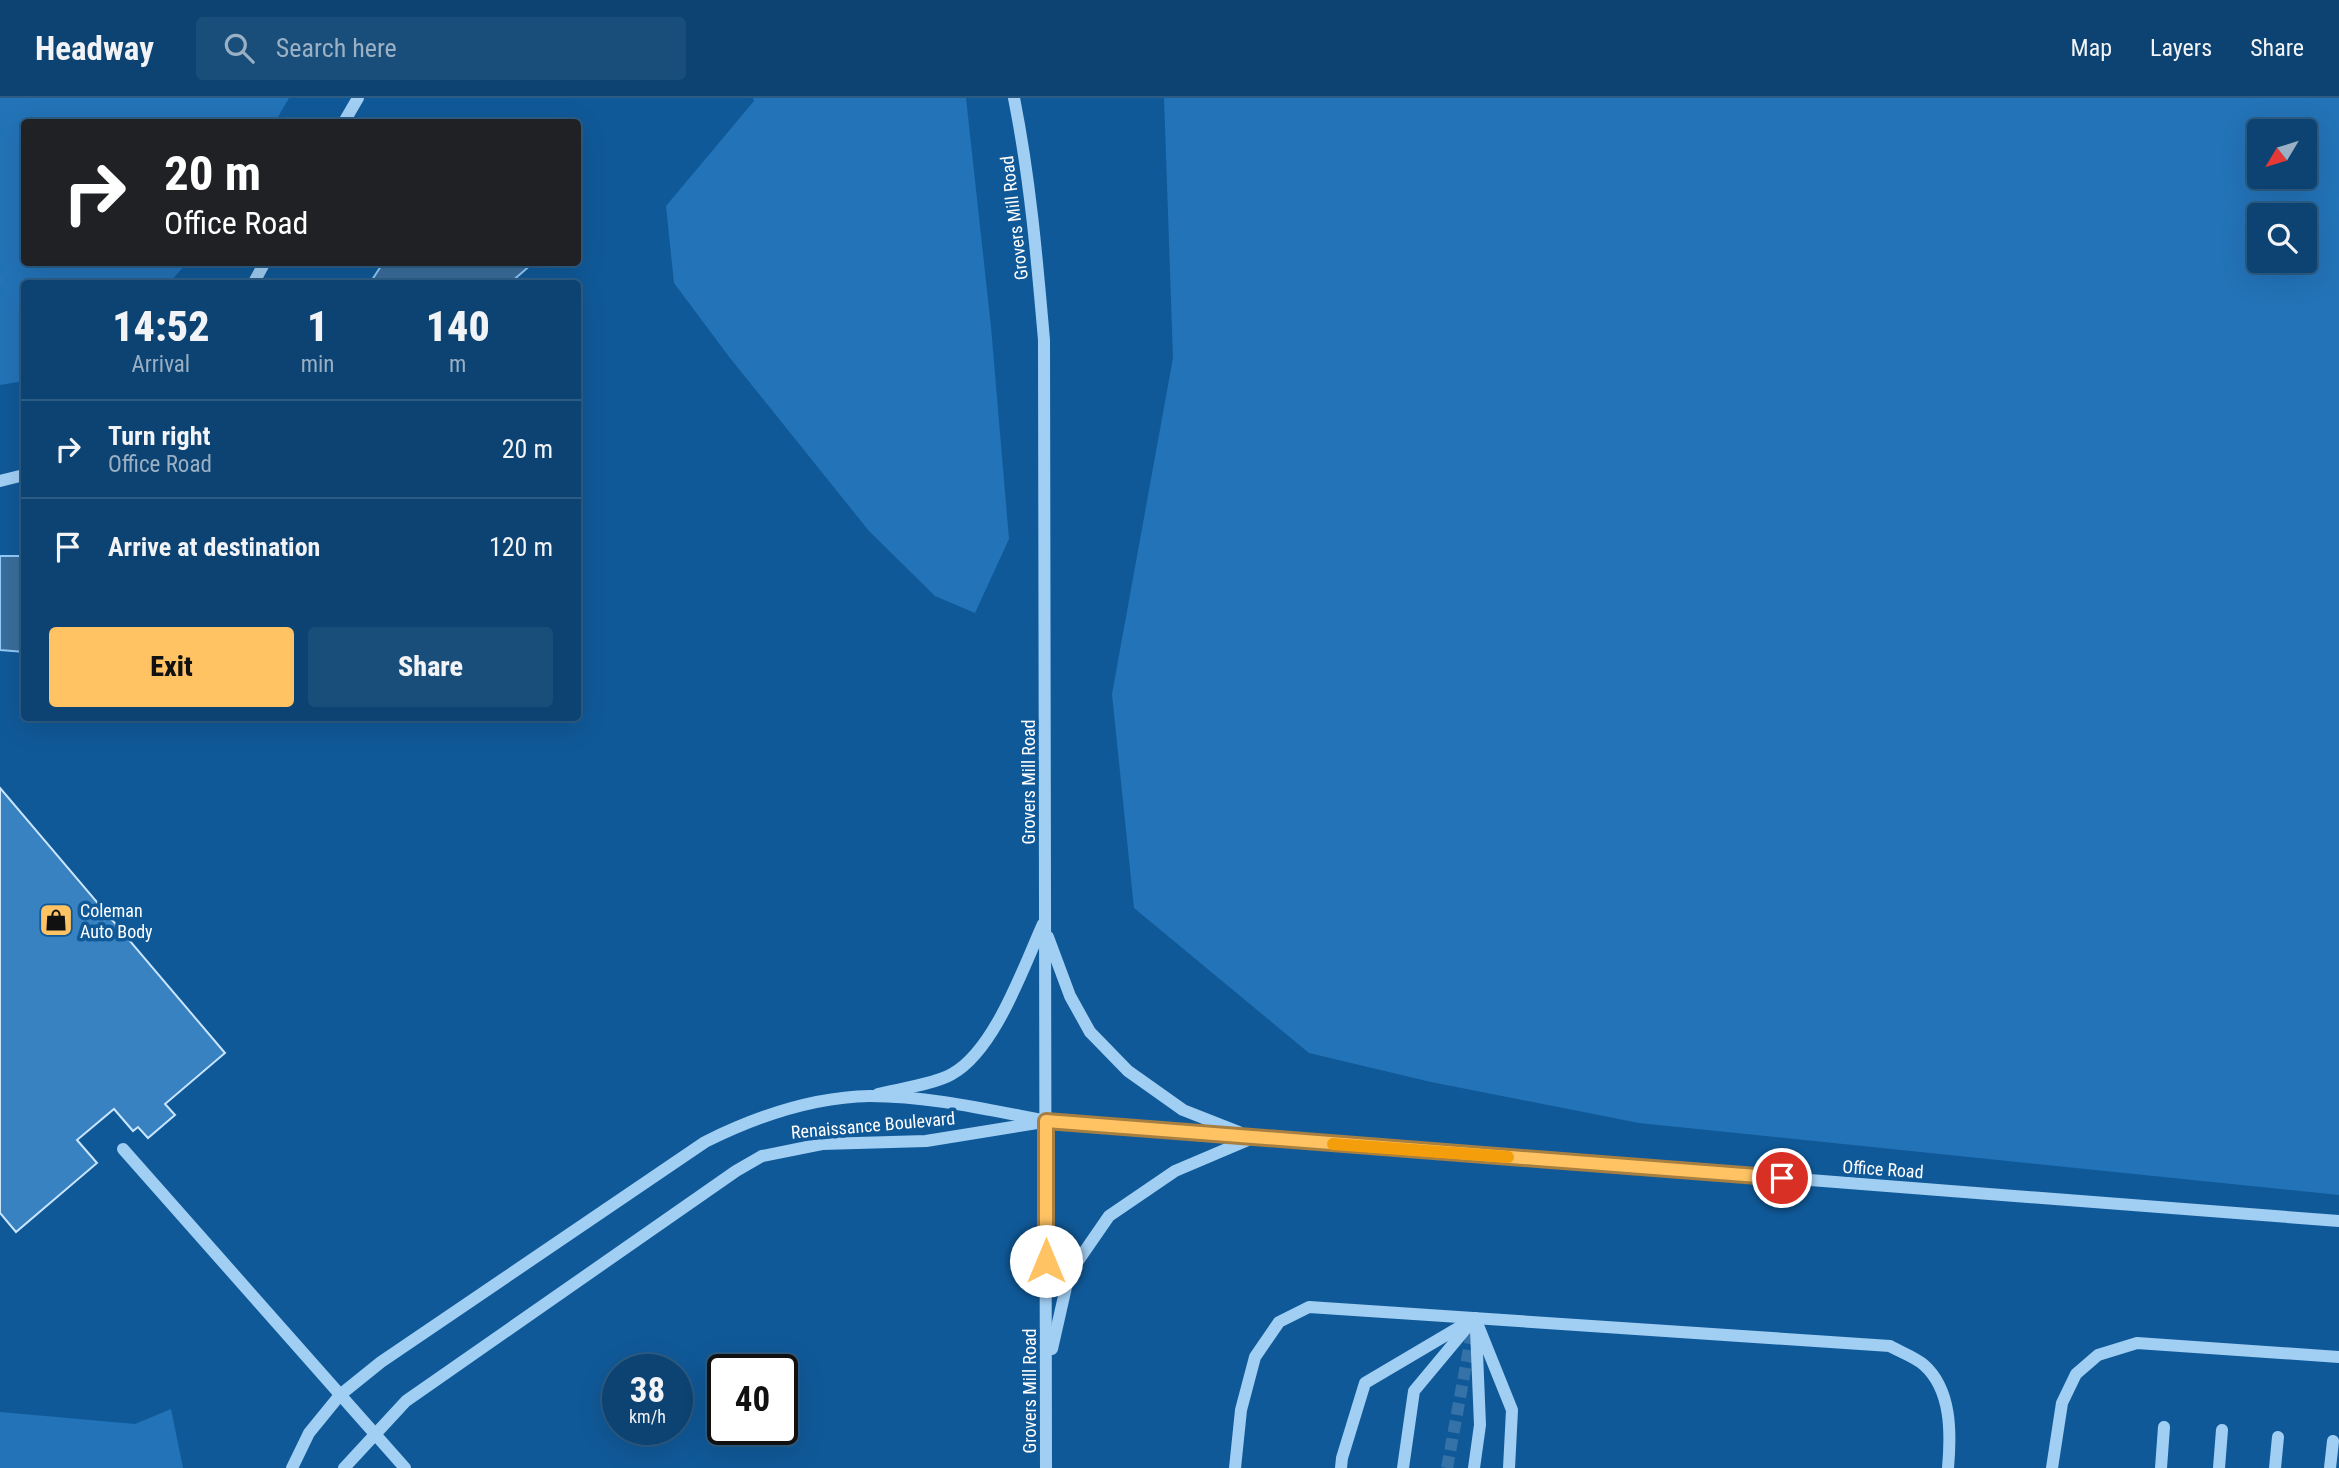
<!DOCTYPE html>
<html lang="en">
<head>
<meta charset="utf-8">
<style>
	:root { --surface:#0c4372; --page:#1a4e7a; --text:#f1f3f6; --muted:#9ab0c4; --line:#2c5c84; --accent:#ffc364 }
	body { margin:0; font-family:"Roboto Condensed",sans-serif; background:var(--page); color:var(--text); height:100vh; display:flex; flex-direction:column; font-size:26px; white-space:nowrap }
	* { box-sizing:border-box; margin:0 }
	p { font-size:23px; color:var(--muted) }
	.icon { flex:none; width:38px; height:38px; fill:none; stroke:currentColor; stroke-width:2; stroke-linecap:round; stroke-linejoin:round }
	.map { position:relative; flex:1; overflow:hidden }
	.sheet { position:absolute; left:21px; top:182px; width:560px; height:441px; display:flex; flex-direction:column; background:var(--surface); border-radius:7px; box-shadow:0 7px 28px #0002,0 0 0 2px var(--line) }
	.sheet>* { flex:none }
	.hud { position:absolute; left:21px; top:21px; width:560px; height:147px; border-radius:7px; box-shadow:0 7px 28px #0002,0 0 0 2px var(--line); background:#202124; color:#fff; overflow:hidden }
	.needle { width:46px; rotate:232deg }
	.buttons { position:absolute; left:2247px; top:21px; display:grid; gap:14px }
	.buttons a { display:grid; place-items:center; width:70px; height:70px; border-radius:7px; background:var(--surface); box-shadow:0 7px 28px #0002,0 0 0 2px var(--line); font-size:35px }
	.speed { position:absolute; left:602px; top:1256px; display:flex; gap:14px; font-size:35px; font-weight:700; text-align:center }
	.speed>* { display:grid; place-content:center; width:91px; height:91px; border-radius:50%; background:var(--surface); box-shadow:0 7px 28px #0002,0 0 0 2px var(--line); line-height:1 }
	.speed small { font-size:18px; font-weight:400 }
	.speed .limit { border:4px solid #111; border-radius:10px; background:#fff; color:#111 }
	.pin { position:absolute; display:grid; place-items:center; width:60px; height:60px; color:#fff; margin:-30px; border:4px solid #fff; border-radius:50%; box-shadow:0 2px 7px #0007 }
	.me { position:absolute; width:77px; margin:-38px; rotate:0deg; stroke-linejoin:round; filter:drop-shadow(0 0 5px #0008) }
	.turn { display:flex; align-items:center; gap:24px; height:147px; padding:0 28px; font-size:32px }
	.turn .icon { width:91px; height:91px; stroke-width:2.5 }
	.turn b { display:block; font-size:49px; line-height:60px }
	.eta { display:flex; justify-content:space-evenly; align-items:center; height:119px; text-align:center }
	.eta b { font-size:42px; font-weight:800; line-height:49px }
	.button { display:flex; gap:14px; margin-top:auto; padding:14px 28px }
	.button a { flex:1; height:80px; border-radius:7px; background:var(--accent); color:#111; font-size:28px; font-weight:800; line-height:80px; text-align:center }
	.button a+a { background:var(--page); color:var(--text) }
	ul { padding:0; list-style:none }
	li { display:flex; align-items:center; gap:21px; height:98px; padding:0 28px; border-top:2px solid var(--line) }
	li div { flex:1 }
	li b { display:block; font-size:26px }
	li em { font-style:normal }
	header { display:flex; align-items:center; gap:42px; box-sizing:border-box; height:98px; padding:0 35px; background:var(--surface); border-bottom:2px solid var(--line) }
	header strong { font-size:33px }
	nav { display:flex; gap:38px; margin-inline-start:auto; font-size:24px }
	.search { width:490px; height:63px; background:var(--page); display:flex; align-items:center; gap:18px; box-sizing:border-box; padding:0 24px; border-radius:7px; color:var(--muted); font-size:26px }
	.map>svg:first-child { display:block }
	.green { fill:#2373b8; fill-rule:evenodd }
	.water { fill:#3a6e9c; stroke:#92cbf8; stroke-width:2 }
	.building { fill:#3982c1; stroke:#c9e6fe; stroke-width:2 }
	.lines { fill:none; stroke-linecap:round; stroke-linejoin:round }
	.minor-tunnel { stroke:#3472a7; stroke-width:12; stroke-dasharray:12 6; stroke-linecap:butt }
	.minor { stroke:#a1cff4; stroke-width:12 }
	.route-casing { stroke:#a67f41; stroke-width:18 }
	.route { stroke:#ffc364; stroke-width:12 }
	.slow { stroke:#f59e0b; stroke-width:12 }
	.labels { text-anchor:middle; dominant-baseline:central; stroke-width:7; stroke-linejoin:round; paint-order:stroke }
	.street-label { font-size:18px; fill:#fff; stroke:#105998 }
	.poi-label { font-size:18px; fill:#fff; stroke:#105998; text-anchor:start }
</style>
</head>
<body>
<header>
<strong>Headway</strong>
<div class="search"><svg class="icon" aria-label="search" viewBox="0 0 24 24"><circle cx="10" cy="10" r="6"/><path d="M15 15l6 6"/></svg>Search here</div>
<nav><a>Map</a><a>Layers</a><a>Share</a></nav>
</header>
<div class="map">
<svg width="2339" height="1370" viewBox="0 0 2339 1370">
	<rect width="100%" height="100%" fill="#105998"/>
	<g class="green">
		<polygon points="0,0 289,0 275,24 24,24 24,164 187,165 169,185 24,186 24,283 0,287"/>
		<polygon points="753,0 966,0 991,229 1009,441 975,515 935,498 869,433 730,260 674,185 666,108 754,3"/>
		<path d="M 1164,0 L 2339,0 L 2339,1097 L 1639,1025 L 1431,984 L 1309,955 L 1134,810 L 1112,596 L 1173,260 ZM 2259,33 L 2305,33 L 2305,79 L 2259,79 ZM 2259,117 L 2305,117 L 2305,163 L 2259,163 Z"/>
		<polygon points="171,1311 183,1370 0,1370 0,1314 135,1326"/>
	</g>
	<g class="water">
		<polygon points="383,165 383,164 533,165 510,185 370,185"/>
		<polygon points="0,458 24,458 24,554 0,552"/>
	</g>
	<polygon class="building" points="0,690 225,955 165,1006 175,1017 148,1040 138,1029 133,1033 114,1011 77,1042 97,1065 16,1134 0,1115"/>
	<g class="lines">
		<polyline class="minor-tunnel" points="1447,1370 1473,1229"/>
		<g class="minor">
			<path d="M 1014,0 C 1030,80 1037,161 1044,242 L 1046,1370"/>
			<polyline points="344,24 358,0"/>
			<polyline points="253,186 265,164"/>
			<polyline points="0,383 24,377"/>
			<polyline points="1048,839 1070,898 1090,934 1128,973 1183,1012 1239,1034"/>
			<path d="M 878,996 C 898,991 935,986 952,976 C 995,952 1023,870 1043,826"/>
			<polyline points="123,1051 405,1370"/>
			<polyline points="1475,1220 1512,1312 1509,1370"/>
			<polyline points="1052,1251 1069,1176 1109,1118 1175,1073 1248,1042"/>
			<path d="M 292,1370 L 309,1335 L 340,1297 L 381,1264 L 705,1044 C 755,1019 813,999 870,998 C 930,998 989,1012 1047,1023 L 2339,1123"/>
			<polyline points="344,1370 406,1303 736,1073 762,1058 822,1046 926,1043 1037,1025"/>
			<path d="M 1235,1370 L 1241,1312 L 1255,1259 L 1279,1224 L 1309,1209 L 1890,1248 C 1900,1254 1915,1259 1924,1267 C 1952,1292 1951,1336 1948,1370"/>
			<polyline points="1341,1370 1342,1360 1365,1285 1475,1220"/>
			<polyline points="1403,1370 1414,1293 1469,1227"/>
			<polyline points="1474,1370 1480,1327 1476,1231"/>
			<polyline points="2052,1370 2062,1305 2076,1276 2098,1257 2137,1245 2339,1259"/>
			<polyline points="2161,1370 2164,1329"/>
			<polyline points="2219,1370 2222,1332"/>
			<polyline points="2275,1370 2278,1339"/>
			<polyline points="2330,1370 2333,1343"/>
		</g>
	</g>
	<g class="lines">
		<g class="route-casing">
			<polyline id="route" points="1046,1163 1046,1023 1782,1080"/>
		</g>
		<use href="#route" class="route"/>
		<polyline class="slow" points="1333,1046 1508,1059"/>
	</g>
	<defs>
		<g id="shop-square" transform="scale(1.75)"><rect x="-9" y="-9" width="18" height="18" rx="4" fill="#ffc364" stroke="#105998"/><path d="M-5-2.5h2.3a2.7 3.5 0 0 1 5.4 0H5L5.5 6h-11ZM-1.5-2.5h3a1.5 2.3 0 0 0-3 0Z" fill="#111"/></g>
	</defs>
	<g fill-rule="evenodd">
		<use href="#shop-square" x="56" y="822"/>
	</g>
	<g class="labels">
		<g class="street-label">
			<text transform="translate(1014 120) rotate(-97)">Grovers Mill Road</text>
			<text transform="translate(1028 684) rotate(-90)">Grovers Mill Road</text>
			<text transform="translate(873 1027) rotate(-5)">Renaissance Boulevard</text>
			<text transform="translate(1883 1071) rotate(4)">Office Road</text>
			<text transform="translate(1029 1293) rotate(-90)">Grovers Mill Road</text>
		</g>
		<g class="poi-label">
			<text x="80" y="812">Coleman<tspan x="80" dy="21">Auto Body</tspan></text>
		</g>
	</g>
</svg>
<div class="buttons">
<a><svg class="needle" viewBox="-14 -14 28 28"><path d="M0-13l5 13h-10z" fill="#e53935"/><path d="M0 13l5-13h-10z" fill="#9ab0c4"/></svg></a>
<a><svg class="icon" aria-label="search" viewBox="0 0 24 24"><circle cx="10" cy="10" r="6"/><path d="M15 15l6 6"/></svg></a>
</div>
<div class="speed"><div>38<small>km/h</small></div><div class="limit">40</div></div>
<div class="pin" style="left:1782px;top:1080px;background:#d93025"><svg class="icon" aria-label="arrive" viewBox="0 0 24 24"><path d="M6 21V4h12l-3 4 3 4H6"/></svg></div>
<svg class="me" style="left:1046px;top:1163px" viewBox="-20 -20 40 40"><circle r="19" fill="#fff"/><path d="M0-13L10 11 0 6-10 11z" fill="#ffc364"/></svg>
<div class="hud">
<div class="turn"><svg class="icon" aria-label="right" viewBox="0 0 24 24"><path d="M7 20v-9h11M14 6l5 5-5 5"/></svg><div><b>20 m</b>Office Road</div></div>
</div>
<section class="sheet">
<div class="eta">
<div><b>14:52</b><p>Arrival</p></div>
<div><b>1</b><p>min</p></div>
<div><b>140</b><p>m</p></div>
</div>
<ul>
<li><svg class="icon" aria-label="right" viewBox="0 0 24 24"><path d="M7 20v-9h11M14 6l5 5-5 5"/></svg><div><b>Turn right</b><p>Office Road</p></div><em>20 m</em></li>
<li><svg class="icon" aria-label="arrive" viewBox="0 0 24 24"><path d="M6 21V4h12l-3 4 3 4H6"/></svg><div><b>Arrive at destination</b></div><em>120 m</em></li>
</ul>
<div class="button"><a>Exit</a><a>Share</a></div>
</section>
</div>
</body>
</html>
